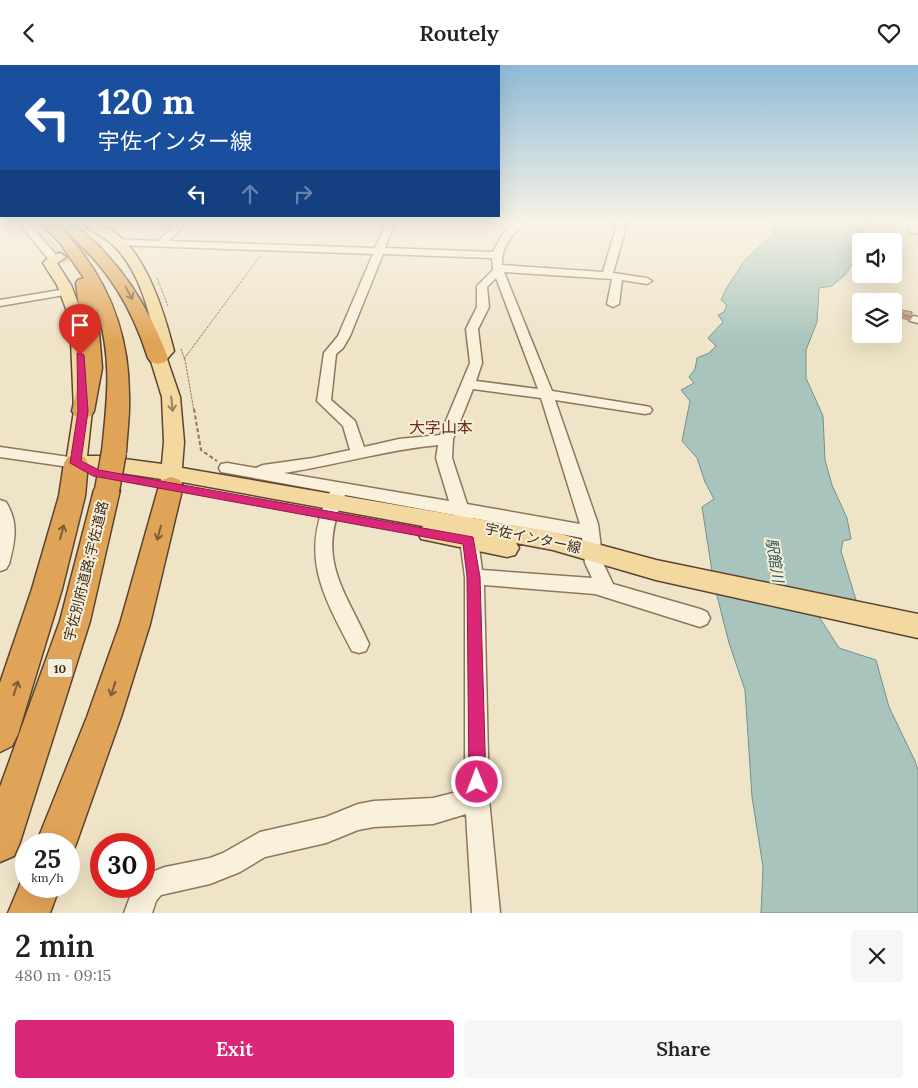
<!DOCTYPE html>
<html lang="en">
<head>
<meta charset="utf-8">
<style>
	:root { --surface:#fff; --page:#f6f6f6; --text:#222; --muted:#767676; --accent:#db2777 }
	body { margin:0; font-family:Lora,"Noto Sans JP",serif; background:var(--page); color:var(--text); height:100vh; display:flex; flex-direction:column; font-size:19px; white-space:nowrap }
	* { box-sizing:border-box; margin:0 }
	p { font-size:16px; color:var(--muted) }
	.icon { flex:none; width:28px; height:28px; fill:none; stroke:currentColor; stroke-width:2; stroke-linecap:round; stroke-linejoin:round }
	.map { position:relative; height:848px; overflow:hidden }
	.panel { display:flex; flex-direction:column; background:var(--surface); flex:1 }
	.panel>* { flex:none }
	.guide { position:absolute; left:0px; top:0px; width:500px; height:152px; box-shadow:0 5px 20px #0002; background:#1a4fa0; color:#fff; overflow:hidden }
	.controls { position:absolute; left:852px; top:168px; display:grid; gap:10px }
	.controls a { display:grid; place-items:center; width:50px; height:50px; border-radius:5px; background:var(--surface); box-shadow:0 5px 20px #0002; font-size:25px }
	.speed { position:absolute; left:15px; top:768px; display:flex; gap:10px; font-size:25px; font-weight:700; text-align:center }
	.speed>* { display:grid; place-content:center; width:65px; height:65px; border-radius:50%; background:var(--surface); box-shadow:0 5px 20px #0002; line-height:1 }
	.speed small { font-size:12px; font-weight:400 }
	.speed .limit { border:8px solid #d22; background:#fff; color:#111 }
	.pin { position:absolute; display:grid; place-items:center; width:42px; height:42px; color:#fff; margin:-51px -21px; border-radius:50% 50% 50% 0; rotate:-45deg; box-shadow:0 0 5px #0007 }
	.pin .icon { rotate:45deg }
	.me { position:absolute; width:55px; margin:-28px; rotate:359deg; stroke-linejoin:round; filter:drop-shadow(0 0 4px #0008) }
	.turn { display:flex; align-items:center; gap:18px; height:105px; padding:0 15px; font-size:22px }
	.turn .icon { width:65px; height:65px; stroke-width:2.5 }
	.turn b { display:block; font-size:35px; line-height:42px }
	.lanes { display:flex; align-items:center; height:48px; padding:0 15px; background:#0003; justify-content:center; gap:25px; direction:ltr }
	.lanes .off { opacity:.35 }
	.round { display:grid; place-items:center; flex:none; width:52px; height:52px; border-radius:5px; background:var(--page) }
	.headline { display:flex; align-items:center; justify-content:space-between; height:85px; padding:0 15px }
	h1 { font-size:30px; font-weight:600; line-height:38px }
	.action { display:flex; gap:10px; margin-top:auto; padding:10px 15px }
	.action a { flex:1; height:58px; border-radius:5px; background:var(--accent); color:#fff; font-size:20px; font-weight:600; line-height:58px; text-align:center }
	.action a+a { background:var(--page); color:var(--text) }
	header { display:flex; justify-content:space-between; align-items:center; height:65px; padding:0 15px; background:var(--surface); font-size:22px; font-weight:600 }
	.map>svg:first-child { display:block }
	.green { fill:#c9cf9b }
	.water { fill:#a9c4bc; stroke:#6f938a }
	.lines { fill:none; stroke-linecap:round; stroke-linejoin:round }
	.major-tunnel { stroke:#ccc0a6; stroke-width:13; stroke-dasharray:13 6; stroke-linecap:butt }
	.minor-casing { stroke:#8d765c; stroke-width:3 }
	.major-casing { stroke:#5b4430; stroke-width:3 }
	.highway-casing { stroke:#5b4430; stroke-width:3 }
	.path-far1 { stroke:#8d765c; stroke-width:1; stroke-dasharray:2.5 1; stroke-linecap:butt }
	.path { stroke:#8d765c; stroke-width:2; stroke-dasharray:4 2.5; stroke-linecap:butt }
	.minor { fill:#faf1dc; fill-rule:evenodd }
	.major { fill:#f3d9a0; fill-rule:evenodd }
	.highway { fill:#e0a458; fill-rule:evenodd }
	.highway-bridge-casing { stroke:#5b4430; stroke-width:27; stroke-linecap:butt }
	.highway-bridge { stroke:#e0a458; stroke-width:24 }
	.wall { fill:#b2896c }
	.building { fill:#cf9f7d; stroke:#916f58 }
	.oneway { stroke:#7e5d36 }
	.oneway2 { stroke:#988460 }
	.route { fill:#db2777; stroke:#8e194d }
	.labels { text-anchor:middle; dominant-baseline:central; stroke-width:4; stroke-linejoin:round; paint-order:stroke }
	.shield { fill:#f7eed8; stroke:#756857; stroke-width:1 }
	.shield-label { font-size:12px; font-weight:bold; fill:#3d2e20 }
	.street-label { font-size:14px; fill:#3d2e20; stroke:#f7eed8 }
	.water-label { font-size:15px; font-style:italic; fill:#2f5d5a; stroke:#f7eed8 }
	.quarter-label { font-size:16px; fill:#6b2e1e; stroke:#f7eed8 }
</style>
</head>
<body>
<header><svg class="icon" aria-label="back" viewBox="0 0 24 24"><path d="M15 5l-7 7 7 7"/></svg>Routely<svg class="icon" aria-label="heart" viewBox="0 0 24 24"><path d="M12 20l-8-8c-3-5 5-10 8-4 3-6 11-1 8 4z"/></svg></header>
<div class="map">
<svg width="918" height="848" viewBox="0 0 918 848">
	<rect width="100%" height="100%" fill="#f0e4c8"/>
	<polygon class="green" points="26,157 36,157 62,187 53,187"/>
	<polygon class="water" points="775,157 872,157 865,160 863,166 870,173 868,176 861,176 861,185 845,210 832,221 819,223 817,257 806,285 806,313 823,351 825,395 832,420 847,453 851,474 843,476 841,486 856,535 814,528 816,547 839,583 876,595 889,642 915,696 918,705 918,848 761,848 763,802 752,732 745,625 729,578 714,519 702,442 714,434 705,417 697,393 682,376 690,336 681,325 694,318 689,312 695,304 697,293 709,288 716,281 708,273 723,257 718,250 724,247 727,240 721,235 726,224 745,195 772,170"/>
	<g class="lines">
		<polyline class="major-tunnel" points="60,192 102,181"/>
		<g class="minor-casing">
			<g id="minor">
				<polygon points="18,157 27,157 58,192 58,196 50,196"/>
				<path d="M 178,157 L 187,157 L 169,176 L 375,183 L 387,157 L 395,157 L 385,183 L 493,187 L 502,170 L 514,157 L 523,157 C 513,171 501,180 502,200 L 603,207 L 615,166 L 616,157 L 624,157 L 625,166 L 613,208 L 647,213 L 652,216 L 647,219 L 622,215 L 619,239 L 613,242 L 607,239 L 612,214 L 504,207 L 552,326 L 645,341 L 650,342 L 652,345 L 650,348 L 645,349 L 555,335 L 598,459 L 603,498 L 613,519 L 700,544 L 707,547 L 710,553 L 707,559 L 700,562 L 595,529 L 484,520 L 489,734 L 500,848 L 472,848 L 466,749 L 433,759 L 374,762 L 358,765 L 326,778 L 265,792 L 240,807 L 210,819 L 161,830 L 156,836 L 152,848 L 124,848 L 134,821 L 144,821 L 144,810 L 165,802 L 210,793 L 223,788 L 260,767 L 326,752 L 358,739 L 374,736 L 433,733 L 465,725 L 465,512 L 458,460 L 454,450 L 345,430 C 315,494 344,523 369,579 L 366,586 L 359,588 L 352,586 C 322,529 299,489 330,427 L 227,408 L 221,407 L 219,403 L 221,399 L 227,398 L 256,403 L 263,400 L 313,393 L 350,385 L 343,361 L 317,336 L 324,288 L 338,271 L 373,189 L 117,180 L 112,177 L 117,174 L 158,176 ZM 383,189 L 492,193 L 493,205 L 477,221 L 477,242 L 466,264 L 470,298 L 440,370 L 399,374 L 364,382 L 355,356 L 331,335 L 336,289 L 343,283 L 350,271 ZM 496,213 L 538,324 L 476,316 L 482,298 L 478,264 L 489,242 L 487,222 ZM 473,324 L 541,333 L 580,459 L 467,439 L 452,393 L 453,374 ZM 438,380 L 436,393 L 449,436 L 284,408 C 336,400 386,385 438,380 ZM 472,453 L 582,473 L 585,498 L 592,513 L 482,505 L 476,460 Z"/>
				<polygon points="912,162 918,163 918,169 909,167 909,163"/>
				<polygon points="66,224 70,225 71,227 70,229 0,241 0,235"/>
				<polygon points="914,251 918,252 918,258 910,256 908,254"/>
				<polygon points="0,382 76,393 81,394 84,398 81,402 76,403 0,392"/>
				<path d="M 0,435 L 6,437 C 19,458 15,476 9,499 L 6,504 L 0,506 Z"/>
			</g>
		</g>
		<g class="major-casing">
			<path id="major" d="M 82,157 C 138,155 163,243 174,286 L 167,294 L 180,332 L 184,377 L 182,403 L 553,467 L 656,495 L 918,549 L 918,573 L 656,515 L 553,485 L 516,478 L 519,483 L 515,490 L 507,492 L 421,474 L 418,468 L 423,461 L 182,417 L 178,426 L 171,429 L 164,426 L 160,421 L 161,414 L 102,405 L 76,405 L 69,403 L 66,398 L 74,346 L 71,275 L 68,249 L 57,220 L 43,198 C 48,192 53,190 60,188 L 66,192 L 57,198 L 71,220 L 82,249 L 87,275 L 92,346 L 87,391 L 102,391 L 162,399 L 164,377 L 162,332 L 150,293 L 158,285 C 149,248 141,207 113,180 C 104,171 90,167 82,157 Z"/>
		</g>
		<g class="highway-casing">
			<g id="highway">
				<path d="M 40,157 L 55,157 C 103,204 129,261 129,330 C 130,349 127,368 126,387 L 122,393 L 114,395 L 106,393 L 102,387 C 107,335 113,296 97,244 L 102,303 L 94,346 L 91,351 L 83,353 L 75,351 L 72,346 L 82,303 L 80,251 L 76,218 L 78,215 L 84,213 L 60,178 Z"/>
				<path d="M 72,161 L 77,162 C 121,197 148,241 168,293 L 165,297 L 158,299 L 151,297 L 148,293 C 132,243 108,202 67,168 L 65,165 L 67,162 Z"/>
				<polygon points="76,390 84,392 88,398 85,431 62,524 18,669 12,681 0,687 0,618 32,524 59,431 64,398 68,392"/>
				<polygon points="171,412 180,415 183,421 150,559 121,652 76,779 69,794 69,779 36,779 87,652 120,559 159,421 162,415"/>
				<polygon points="107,416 116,419 120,425 90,556 20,777 14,791 0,797 0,722 60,556 94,425 98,419"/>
				<polygon points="26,805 26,821 60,821 50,848 8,848"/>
			</g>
		</g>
		<g class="path-far1">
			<polyline points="273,173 285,157"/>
			<polyline points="157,213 168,241"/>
			<polyline points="181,284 185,295 194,346"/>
			<polyline points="184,294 260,191"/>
		</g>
		<polyline class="path" points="194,344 201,385 217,396"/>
		<use href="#minor" class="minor"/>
		<use href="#major" class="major"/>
		<use href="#highway" class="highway"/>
		<g class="highway-bridge-casing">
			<polyline id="highway-bridge" points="107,425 114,387"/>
		</g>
		<use href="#highway-bridge" class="highway-bridge"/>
	</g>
	<polygon class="wall" points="902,245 912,252 910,256 899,253 899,249"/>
	<polygon class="building" points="902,245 912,247 912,252 902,249"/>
	<defs><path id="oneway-shaft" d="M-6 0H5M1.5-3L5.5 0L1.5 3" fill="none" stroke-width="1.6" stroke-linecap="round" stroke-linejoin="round" transform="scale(1.25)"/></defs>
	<g class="oneway">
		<use href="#oneway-shaft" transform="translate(129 228) rotate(61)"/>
		<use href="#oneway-shaft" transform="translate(62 467) rotate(-75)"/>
		<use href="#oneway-shaft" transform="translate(159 468) rotate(105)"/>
		<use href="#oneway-shaft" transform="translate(16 623) rotate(-72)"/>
		<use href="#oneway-shaft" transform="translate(113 624) rotate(108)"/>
	</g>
	<use class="oneway2" href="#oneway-shaft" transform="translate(172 339) rotate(84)"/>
	<linearGradient id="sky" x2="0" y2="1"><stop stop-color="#8fbad6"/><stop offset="0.57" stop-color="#f8f3e6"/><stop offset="1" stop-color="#f8f3e6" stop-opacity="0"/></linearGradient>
	<rect width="918" height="276" fill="url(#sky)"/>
	<polygon class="route" points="77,288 80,288 84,290 88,346 81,396 99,405 473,472 480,512 486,717 483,723 477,725 471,723 469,717 467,512 463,479 93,411 70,398 78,346"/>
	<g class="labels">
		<rect class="shield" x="47.5" y="593.5" width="25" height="19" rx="4"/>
		<g class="shield-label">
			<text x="60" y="603">10</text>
		</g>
		<g class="street-label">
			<text transform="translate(533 473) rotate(12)">宇佐インター線</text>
			<text transform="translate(86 506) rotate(-76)">宇佐別府道路;宇佐道路</text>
		</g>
		<g class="water-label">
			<text transform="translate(775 495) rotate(81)">駅館川</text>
		</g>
		<g class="quarter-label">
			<text x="441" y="362">大字山本</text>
		</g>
	</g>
</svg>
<div class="controls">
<a><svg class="icon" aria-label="sound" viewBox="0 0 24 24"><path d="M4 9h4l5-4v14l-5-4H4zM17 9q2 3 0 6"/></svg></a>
<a><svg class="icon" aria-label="layers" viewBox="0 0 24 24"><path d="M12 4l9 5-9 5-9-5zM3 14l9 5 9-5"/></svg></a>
</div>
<div class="speed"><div>25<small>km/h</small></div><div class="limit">30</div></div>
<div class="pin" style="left:80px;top:290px;background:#d93025"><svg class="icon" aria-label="arrive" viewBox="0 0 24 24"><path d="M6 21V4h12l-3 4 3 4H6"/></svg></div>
<svg class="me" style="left:477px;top:717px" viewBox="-20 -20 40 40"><circle r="17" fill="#db2777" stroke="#fff" stroke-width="3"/><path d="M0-11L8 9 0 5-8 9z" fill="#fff"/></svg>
<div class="guide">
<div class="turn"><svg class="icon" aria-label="left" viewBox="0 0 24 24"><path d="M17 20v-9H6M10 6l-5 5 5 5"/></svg><div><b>120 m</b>宇佐インター線</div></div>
<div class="lanes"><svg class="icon" aria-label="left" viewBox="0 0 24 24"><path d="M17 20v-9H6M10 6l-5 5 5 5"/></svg><svg class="icon off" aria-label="ahead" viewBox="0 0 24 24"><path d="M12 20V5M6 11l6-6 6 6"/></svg><svg class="icon off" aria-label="right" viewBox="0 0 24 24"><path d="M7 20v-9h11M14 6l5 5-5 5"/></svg></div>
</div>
</div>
<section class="panel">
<div class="headline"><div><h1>2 min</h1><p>480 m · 09:15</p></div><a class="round"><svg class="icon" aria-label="close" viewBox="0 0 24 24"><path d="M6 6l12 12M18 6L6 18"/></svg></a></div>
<div class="action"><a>Exit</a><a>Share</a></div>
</section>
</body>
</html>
